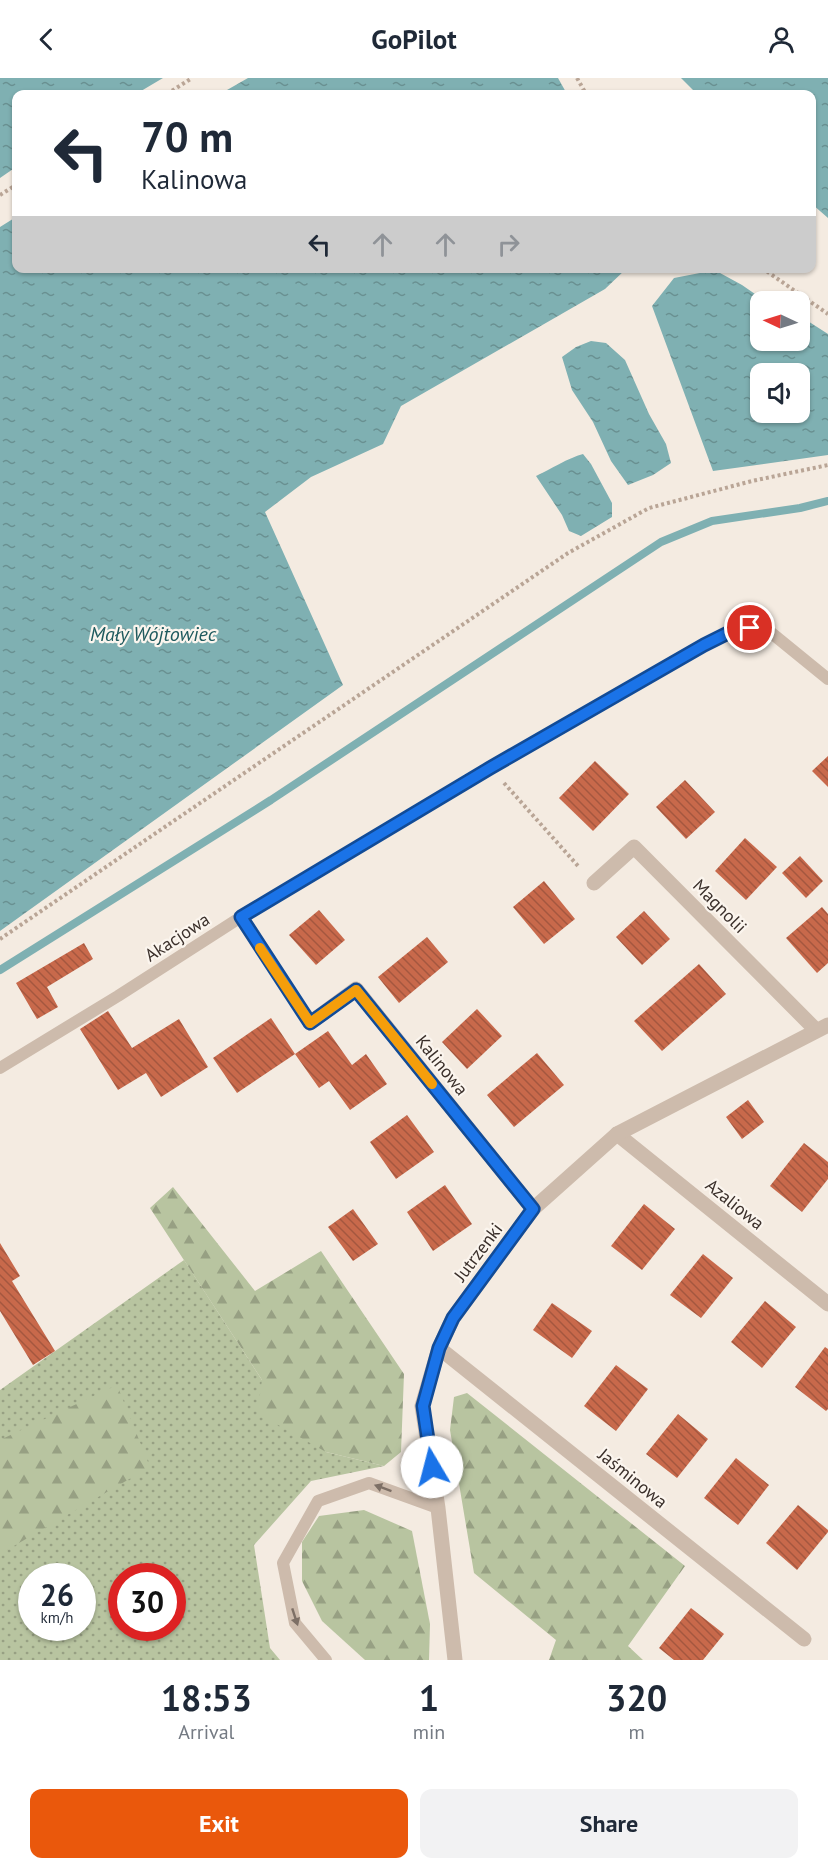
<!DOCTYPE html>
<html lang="en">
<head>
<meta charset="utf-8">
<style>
	:root { --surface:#fff; --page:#f2f2f3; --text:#1f2937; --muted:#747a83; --accent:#ea580c }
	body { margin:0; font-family:"PT Sans",sans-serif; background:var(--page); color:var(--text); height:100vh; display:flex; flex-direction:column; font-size:22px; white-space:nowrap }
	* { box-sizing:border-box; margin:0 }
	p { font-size:20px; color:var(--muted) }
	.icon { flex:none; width:33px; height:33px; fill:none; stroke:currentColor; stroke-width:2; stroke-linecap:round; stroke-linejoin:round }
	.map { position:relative; height:1582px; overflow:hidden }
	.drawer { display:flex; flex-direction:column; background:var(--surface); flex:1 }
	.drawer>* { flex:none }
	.guide { position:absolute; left:12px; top:12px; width:804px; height:183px; border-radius:12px; box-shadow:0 2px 4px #0004; background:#fff; color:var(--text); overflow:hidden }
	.needle { width:39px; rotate:274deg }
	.fabs { position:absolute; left:750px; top:213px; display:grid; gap:12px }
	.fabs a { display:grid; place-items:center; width:60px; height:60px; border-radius:12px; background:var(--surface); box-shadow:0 2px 4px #0004; font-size:30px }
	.speed { position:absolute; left:18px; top:1485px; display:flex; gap:12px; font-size:30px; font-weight:700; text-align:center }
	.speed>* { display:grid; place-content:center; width:78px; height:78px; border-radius:50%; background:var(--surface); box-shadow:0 2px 4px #0004; line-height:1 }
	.speed small { font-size:15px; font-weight:400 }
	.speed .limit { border:9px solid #d22; background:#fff; color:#111 }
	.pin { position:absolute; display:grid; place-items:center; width:51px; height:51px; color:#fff; margin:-26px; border:3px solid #fff; border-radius:50%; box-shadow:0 2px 6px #0007 }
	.me { position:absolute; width:66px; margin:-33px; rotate:352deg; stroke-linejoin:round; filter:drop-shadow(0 0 4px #0008) }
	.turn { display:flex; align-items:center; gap:21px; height:126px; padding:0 30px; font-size:27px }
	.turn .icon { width:78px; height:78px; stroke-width:2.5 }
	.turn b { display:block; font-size:42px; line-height:51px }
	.lanes { display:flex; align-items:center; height:57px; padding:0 30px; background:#0003; justify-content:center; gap:30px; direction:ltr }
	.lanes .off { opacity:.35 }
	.eta { display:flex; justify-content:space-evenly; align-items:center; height:102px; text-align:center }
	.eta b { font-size:36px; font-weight:700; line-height:42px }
	.action { display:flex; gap:12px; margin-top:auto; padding:12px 30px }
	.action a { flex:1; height:69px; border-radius:12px; background:var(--accent); color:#fff; font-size:24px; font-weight:700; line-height:69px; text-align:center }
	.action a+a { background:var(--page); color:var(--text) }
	header { display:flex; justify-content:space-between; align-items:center; height:78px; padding:0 30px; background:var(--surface); font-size:27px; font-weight:700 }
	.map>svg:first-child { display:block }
	.grass { fill:url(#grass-dots); fill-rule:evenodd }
	.forest { fill:url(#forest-firs) }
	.water { fill:url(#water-ripples); fill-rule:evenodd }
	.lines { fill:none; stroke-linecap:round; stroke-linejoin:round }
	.stream { stroke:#7fb0b2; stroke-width:8 }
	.building { fill:url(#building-back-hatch) }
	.path { stroke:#b9a596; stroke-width:4; stroke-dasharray:3 3; stroke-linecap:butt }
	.service { stroke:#cdbbac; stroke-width:12 }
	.minor { stroke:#cdbbac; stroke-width:15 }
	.oneway { fill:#7d6f65 }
	.route-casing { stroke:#114b97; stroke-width:15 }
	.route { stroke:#1a73e8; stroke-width:10 }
	.slow { stroke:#f59e0b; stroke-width:10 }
	.labels { text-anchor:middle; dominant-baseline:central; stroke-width:4.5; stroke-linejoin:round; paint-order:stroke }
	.street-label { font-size:18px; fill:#3b302b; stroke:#fbf5ee }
	.water-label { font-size:20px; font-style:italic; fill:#1f5a5e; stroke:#fbf5ee }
</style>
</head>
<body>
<header><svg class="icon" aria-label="back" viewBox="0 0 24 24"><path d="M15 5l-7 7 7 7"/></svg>GoPilot<svg class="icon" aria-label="person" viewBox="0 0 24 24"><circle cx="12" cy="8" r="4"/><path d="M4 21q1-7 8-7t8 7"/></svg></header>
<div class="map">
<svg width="828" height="1582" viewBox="0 0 828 1582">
	<defs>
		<pattern id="grass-dots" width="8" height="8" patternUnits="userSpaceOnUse" patternTransform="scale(1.5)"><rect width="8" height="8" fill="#b8c4a0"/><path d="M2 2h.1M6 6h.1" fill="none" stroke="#97a083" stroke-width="1.8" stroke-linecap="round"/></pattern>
		<pattern id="forest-firs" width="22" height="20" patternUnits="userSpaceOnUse" patternTransform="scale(1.5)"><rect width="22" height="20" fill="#b8c4a0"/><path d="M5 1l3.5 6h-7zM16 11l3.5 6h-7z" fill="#97a083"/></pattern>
		<pattern id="water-ripples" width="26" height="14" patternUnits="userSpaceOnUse" patternTransform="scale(1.5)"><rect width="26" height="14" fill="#7fb0b2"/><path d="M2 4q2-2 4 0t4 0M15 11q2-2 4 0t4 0" fill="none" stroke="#699091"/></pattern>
		<pattern id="building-back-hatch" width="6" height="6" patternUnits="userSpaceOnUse" patternTransform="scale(1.5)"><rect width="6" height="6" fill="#c8694b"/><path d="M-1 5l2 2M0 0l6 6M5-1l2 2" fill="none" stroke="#a4573f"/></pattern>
	</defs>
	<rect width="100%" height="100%" fill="#f4ebe1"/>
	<path class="grass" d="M 184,1182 L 262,1302 L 326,1374 L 384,1388 L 311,1403 L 254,1467 L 270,1570 L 280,1582 L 0,1582 L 0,1312 ZM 32,1498 L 82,1498 L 82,1550 L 32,1550 ZM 122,1498 L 172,1498 L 172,1550 L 122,1550 Z"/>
	<g class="forest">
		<polygon points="173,1109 255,1213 321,1173 404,1296 401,1374 384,1388 326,1374 257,1335 262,1302 150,1130"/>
		<polygon points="117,1307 150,1389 0,1476 0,1362"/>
		<polygon points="467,1315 685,1488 628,1568 643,1582 549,1582 556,1562 474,1495 450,1352 454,1319"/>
		<polygon points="364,1432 412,1453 430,1546 429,1582 365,1582 322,1543 302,1503 302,1464 319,1438"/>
	</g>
	<g class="water">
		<polygon points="0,0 163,0 136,16 16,16 16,89 0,100"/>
		<polygon points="248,0 558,0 567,16 220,16"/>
		<polygon points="681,0 828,0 828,140 812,126 812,16 697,16"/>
		<polygon points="16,139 16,190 626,191 605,211 401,328 383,366 311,399 265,434 343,607 0,853 0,149"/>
		<path d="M 705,194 L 720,195 L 742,207 L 765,223 L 760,224 L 760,262 L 800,262 L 800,238 L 828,256 L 828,377 L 713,393 L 652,228 L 674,200 ZM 760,296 L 800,296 L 800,334 L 760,334 Z"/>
		<polygon points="591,263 606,265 625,282 649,336 666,366 671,385 653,397 628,407 611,383 593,344 572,312 562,279 576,269"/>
		<path d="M 583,376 L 591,386 L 612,425 L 612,439 L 581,458 L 569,453 L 562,437 L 536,398 C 551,391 568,380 583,376 Z"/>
	</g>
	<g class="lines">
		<polyline class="stream" points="0,892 271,722 661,464 712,443 800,430 828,423"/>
	</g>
	<g class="building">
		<polygon points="828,678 828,709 812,693"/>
		<polygon points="595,683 629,716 593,753 559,720"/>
		<polygon points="685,702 715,734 686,761 656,729"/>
		<polygon points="745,760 777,789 746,822 715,793"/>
		<polygon points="800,778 823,803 806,820 782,795"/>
		<polygon points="544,803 575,841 544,866 513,829"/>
		<polygon points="822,829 828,836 828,885 817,895 786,860"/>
		<polygon points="319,832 345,862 316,887 289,857"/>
		<polygon points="644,833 670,861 642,887 616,859"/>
		<polygon points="427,859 448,884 399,925 378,899"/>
		<polygon points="84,865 93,881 47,909 58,929 37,941 16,905"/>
		<polygon points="699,886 726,916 662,973 634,943"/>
		<polygon points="477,931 502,958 467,991 442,964"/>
		<polygon points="108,933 132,970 179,941 208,989 161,1019 146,995 118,1012 80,951"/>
		<polygon points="271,940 295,976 237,1015 213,980"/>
		<polygon points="328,953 352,987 366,976 387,1006 350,1032 329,1003 319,1010 295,976"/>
		<polygon points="537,975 564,1007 514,1049 487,1017"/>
		<polygon points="748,1022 764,1044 742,1061 726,1039"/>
		<polygon points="407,1037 434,1074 396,1101 370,1064"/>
		<polygon points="804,1065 828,1084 828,1101 802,1134 770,1108"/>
		<polygon points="445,1107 472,1146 433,1173 407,1134"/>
		<polygon points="644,1126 675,1151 642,1192 611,1168"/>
		<polygon points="353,1131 378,1166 353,1183 328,1149"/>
		<polygon points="0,1165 20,1198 12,1203 55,1273 33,1287 0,1233"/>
		<polygon points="703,1176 733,1200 701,1240 670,1217"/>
		<polygon points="765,1223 796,1249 762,1290 731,1264"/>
		<polygon points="552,1225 592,1253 572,1280 533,1252"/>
		<polygon points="825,1269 828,1271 828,1331 826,1333 795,1309"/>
		<polygon points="616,1287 648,1311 616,1353 584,1328"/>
		<polygon points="678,1336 708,1361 677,1400 646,1376"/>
		<polygon points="736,1380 769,1407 738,1447 704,1420"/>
		<polygon points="798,1427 828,1452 828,1454 797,1492 766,1465"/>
		<polygon points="691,1530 724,1556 703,1582 674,1582 659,1570"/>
	</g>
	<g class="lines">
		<g class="path">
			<polyline points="577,0 586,16"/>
			<polyline points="167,16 192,0"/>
			<polyline points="0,117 16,107"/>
			<polyline points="762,190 828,236"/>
			<polyline points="504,705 579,789"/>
			<polyline points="0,861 568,475 649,430 752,403 828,387"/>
		</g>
		<g class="service">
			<polyline points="241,839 310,945"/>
			<polyline points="0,990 118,918 241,839 490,690 704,567 732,553 750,550 769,553 828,601"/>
			<polyline points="326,1582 295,1545 283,1485 318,1423 369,1405 438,1430"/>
		</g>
		<g class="minor">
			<polyline points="594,805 634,769 816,952"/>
			<polyline points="310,945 356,911 533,1131"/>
			<polyline points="617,1056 828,1226"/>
			<polyline points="439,1270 804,1561"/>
			<polyline points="455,1582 438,1430 422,1328 439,1270 453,1240 533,1131 617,1056 828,947"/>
		</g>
	</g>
	<defs><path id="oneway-solid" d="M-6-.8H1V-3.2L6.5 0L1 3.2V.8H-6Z" transform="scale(1.5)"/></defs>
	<g class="oneway">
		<use href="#oneway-solid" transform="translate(383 1410) rotate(-160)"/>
		<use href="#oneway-solid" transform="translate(295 1539) rotate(72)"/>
	</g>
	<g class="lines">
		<g class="route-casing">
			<polyline id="route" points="432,1389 423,1328 439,1270 453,1240 533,1131 356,912 310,945 241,839 490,690 704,567 732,553 750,550"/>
		</g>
		<use href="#route" class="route"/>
		<polyline class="slow" points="260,870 310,945 356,912 432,1006"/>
	</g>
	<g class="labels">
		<g class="street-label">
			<text transform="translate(720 828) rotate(45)">Magnolii</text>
			<text transform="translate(177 859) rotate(-33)">Akacjowa</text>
			<text transform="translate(442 987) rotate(51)">Kalinowa</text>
			<text transform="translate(735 1126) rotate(39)">Azaliowa</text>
			<text transform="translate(478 1174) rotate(-53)">Jutrzenki</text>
			<text transform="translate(633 1400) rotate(39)">Jaśminowa</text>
		</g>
		<g class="water-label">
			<text x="153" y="556">Mały Wójtowiec</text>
		</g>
	</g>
</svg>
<div class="fabs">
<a><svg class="needle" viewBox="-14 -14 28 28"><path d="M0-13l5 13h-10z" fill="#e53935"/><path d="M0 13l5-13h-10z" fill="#747a83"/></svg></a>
<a><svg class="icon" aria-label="sound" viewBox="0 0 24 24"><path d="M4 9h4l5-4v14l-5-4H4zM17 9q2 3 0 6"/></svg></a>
</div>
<div class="speed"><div>26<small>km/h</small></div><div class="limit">30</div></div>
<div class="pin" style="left:750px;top:550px;background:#d93025"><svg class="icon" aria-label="arrive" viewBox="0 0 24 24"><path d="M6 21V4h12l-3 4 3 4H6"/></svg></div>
<svg class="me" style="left:432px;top:1389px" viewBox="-20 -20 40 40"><circle r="19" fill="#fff"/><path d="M0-13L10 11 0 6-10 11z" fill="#1a73e8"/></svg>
<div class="guide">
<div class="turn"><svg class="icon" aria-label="left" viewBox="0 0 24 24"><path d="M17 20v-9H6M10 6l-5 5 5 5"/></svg><div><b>70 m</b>Kalinowa</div></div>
<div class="lanes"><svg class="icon" aria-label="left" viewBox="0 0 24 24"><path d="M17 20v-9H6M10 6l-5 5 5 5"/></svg><svg class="icon off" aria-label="ahead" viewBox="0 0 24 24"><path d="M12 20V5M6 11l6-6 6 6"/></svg><svg class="icon off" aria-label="ahead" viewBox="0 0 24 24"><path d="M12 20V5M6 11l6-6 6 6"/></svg><svg class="icon off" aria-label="right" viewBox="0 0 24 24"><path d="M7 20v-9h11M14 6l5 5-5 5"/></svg></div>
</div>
</div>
<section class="drawer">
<div class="eta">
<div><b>18:53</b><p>Arrival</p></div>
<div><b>1</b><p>min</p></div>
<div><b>320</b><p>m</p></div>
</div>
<div class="action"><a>Exit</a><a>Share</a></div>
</section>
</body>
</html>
